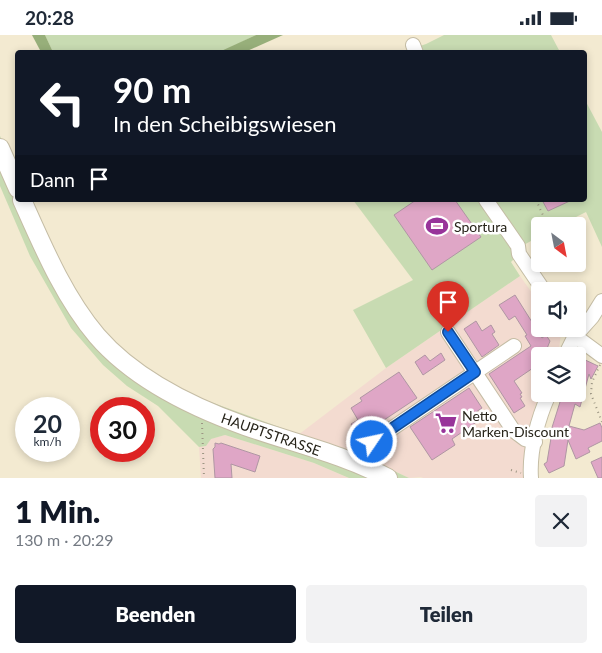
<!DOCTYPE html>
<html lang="de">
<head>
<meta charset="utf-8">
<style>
	:root { --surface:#fff; --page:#f2f2f3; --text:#1f2937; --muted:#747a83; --accent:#111827 }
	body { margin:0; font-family:Lato,sans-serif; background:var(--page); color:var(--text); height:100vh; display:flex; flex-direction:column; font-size:19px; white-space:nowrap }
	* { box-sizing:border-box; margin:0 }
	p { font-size:16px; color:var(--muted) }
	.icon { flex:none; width:28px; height:28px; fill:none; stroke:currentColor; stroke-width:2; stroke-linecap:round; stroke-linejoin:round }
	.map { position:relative; height:443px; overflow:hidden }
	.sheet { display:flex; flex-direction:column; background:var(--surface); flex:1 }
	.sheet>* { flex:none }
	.guide { position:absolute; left:15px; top:15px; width:572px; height:152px; border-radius:5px; box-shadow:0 2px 8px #0003; background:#111827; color:#fff; overflow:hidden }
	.needle { width:32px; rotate:148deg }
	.tools { position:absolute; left:531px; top:182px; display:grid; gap:10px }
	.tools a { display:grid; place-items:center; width:55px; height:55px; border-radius:5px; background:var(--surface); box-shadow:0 2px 8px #0003; font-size:25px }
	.speed { position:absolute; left:15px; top:362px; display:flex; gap:10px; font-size:25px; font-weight:700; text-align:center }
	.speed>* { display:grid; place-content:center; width:65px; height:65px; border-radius:50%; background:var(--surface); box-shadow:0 2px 8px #0003; line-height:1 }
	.speed small { font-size:12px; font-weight:400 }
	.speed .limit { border:8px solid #d22; background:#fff; color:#111 }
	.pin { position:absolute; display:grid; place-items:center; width:42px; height:42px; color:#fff; margin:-51px -21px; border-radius:50% 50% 50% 0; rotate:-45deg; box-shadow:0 0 5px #0007 }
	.pin .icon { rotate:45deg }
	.me { position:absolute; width:55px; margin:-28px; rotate:56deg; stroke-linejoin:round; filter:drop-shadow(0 0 4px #0008) }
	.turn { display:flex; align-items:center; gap:18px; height:105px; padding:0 15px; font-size:22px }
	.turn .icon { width:65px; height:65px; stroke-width:2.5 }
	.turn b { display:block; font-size:35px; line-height:42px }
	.then { display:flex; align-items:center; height:48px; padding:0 15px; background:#0003; gap:10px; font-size:19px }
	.round { display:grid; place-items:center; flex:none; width:52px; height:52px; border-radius:5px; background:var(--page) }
	.headline { display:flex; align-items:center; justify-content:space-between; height:85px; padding:0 15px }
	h1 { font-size:30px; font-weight:800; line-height:38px; color:var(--accent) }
	.action { display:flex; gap:10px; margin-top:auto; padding:10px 15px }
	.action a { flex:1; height:58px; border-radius:5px; background:var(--accent); color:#fff; font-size:20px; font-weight:800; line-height:58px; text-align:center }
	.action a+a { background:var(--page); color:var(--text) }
	.status { display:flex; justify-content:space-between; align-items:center; height:35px; padding:0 25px; background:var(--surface); direction:ltr }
	.status svg { height:14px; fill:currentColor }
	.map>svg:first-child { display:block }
	.commercial { fill:#f3dbd0 }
	.green { fill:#c8dbb2 }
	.forest { fill:#97af7a }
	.building { fill:#dfa6c6; stroke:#af96a3 }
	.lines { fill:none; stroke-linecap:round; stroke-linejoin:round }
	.minor-casing { stroke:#c5bda5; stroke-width:16 }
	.major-casing { stroke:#c5bda5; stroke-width:20 }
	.path { stroke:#9c9583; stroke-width:2; stroke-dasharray:1 4; stroke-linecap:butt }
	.minor { stroke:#fff; stroke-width:14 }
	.major { stroke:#fff; stroke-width:18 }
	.route-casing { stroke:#114b97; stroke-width:12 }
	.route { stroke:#1a73e8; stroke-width:9 }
	.labels { text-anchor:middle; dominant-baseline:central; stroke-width:5; stroke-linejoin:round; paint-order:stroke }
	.poi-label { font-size:14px; fill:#27241a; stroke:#fff; text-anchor:start }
	.street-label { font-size:14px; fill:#27241a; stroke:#fff }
</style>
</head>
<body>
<div class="status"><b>20:28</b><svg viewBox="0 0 49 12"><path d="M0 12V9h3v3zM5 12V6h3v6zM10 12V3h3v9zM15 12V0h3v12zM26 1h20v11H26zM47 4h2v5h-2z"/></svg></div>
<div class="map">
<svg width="602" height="443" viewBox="0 0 602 443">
	<rect width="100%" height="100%" fill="#f3ead1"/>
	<g class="commercial">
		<polygon points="520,241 540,269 540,294 558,294 561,298 559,314 556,321 540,321 540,359 535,371 526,422 525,443 423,443 421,442 409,443 375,427 298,400 386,333"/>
		<polygon points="225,400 314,428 349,443 201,443 199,412 206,411 210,404"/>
	</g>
	<g class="green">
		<polygon points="45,0 256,0 219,18 191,17 189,15 175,18 53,17"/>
		<polygon points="444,0 551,0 560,17 413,18 411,14 426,9"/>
		<polygon points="585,65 602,97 602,212 586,177 558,191 540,191 540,201 511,217 515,223 511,227 520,241 386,333 353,275 413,245 353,165 585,165"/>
		<polygon points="0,101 17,140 18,165 76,258 102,295 120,312 141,329 186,358 375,427 409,443 349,443 314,428 225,400 211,404 206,411 199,412 158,371 127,351 103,330 71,293 30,221 0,151"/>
	</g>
	<g class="forest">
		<polygon points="32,0 45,0 53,17 41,17"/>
		<polygon points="256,0 283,0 245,17 219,17"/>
	</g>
	<g class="building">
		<polygon points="416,165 455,165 481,202 432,235 394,180"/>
		<polygon points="542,165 572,165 548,176"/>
		<polygon points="515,260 542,303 546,300 550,306 544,321 540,321 540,327 532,331 533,333 514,346 522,358 520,359 522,362 520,363 525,371 514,378 489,339 531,311 525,301 527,300 515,281 509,285 499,270"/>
		<polygon points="476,286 482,296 491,290 495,297 492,299 499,310 482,322 464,294"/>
		<polygon points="441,318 445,325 423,340 415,327 425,320 430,326"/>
		<polygon points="581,323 598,331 591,344 589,339 580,372 575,369 569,391 584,395 600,388 602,393 602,406 588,413 590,417 576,424 568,405 564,431 549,438 544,429 547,427 551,403 549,402 560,367 556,365 558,359 578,359 578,338 583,326"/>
		<polygon points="399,337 417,363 384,385 385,387 360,404 351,389 358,385 351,373 362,366 360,363"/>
		<polygon points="469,353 482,373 476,377 481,384 452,404 455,410 432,425 410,392"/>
		<polygon points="215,408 219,409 221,408 260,421 255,437 231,429 232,443 215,443 213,414 215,412"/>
		<polygon points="602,422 602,443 598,443 591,427"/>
	</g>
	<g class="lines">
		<g class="minor-casing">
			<g id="minor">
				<polyline points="413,10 416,18"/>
				<polyline points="486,165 518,211 519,219 544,256"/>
				<polyline points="570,294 575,301 602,321"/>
				<polyline points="448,297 513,395 525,404 535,407"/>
				<polyline points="565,321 575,301 592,282 602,266"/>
				<polyline points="372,407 514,311"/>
				<path d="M 531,443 C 529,416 538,383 549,359"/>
			</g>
		</g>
		<g class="major-casing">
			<g id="major">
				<polyline points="0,113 18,154"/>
				<path d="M 22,165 C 43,212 64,262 97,301 C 135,345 192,372 245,391 C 293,408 343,419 388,443"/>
			</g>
		</g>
		<g class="path">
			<polyline points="536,165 548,191"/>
			<polyline points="600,330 592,347 591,359 602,387"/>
			<polyline points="202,388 204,443"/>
			<polyline points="511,435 521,438"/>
		</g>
		<use href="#minor" class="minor"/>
		<use href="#major" class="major"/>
	</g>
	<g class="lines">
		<g class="route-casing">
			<polyline id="route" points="372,407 475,337 448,297"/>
		</g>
		<use href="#route" class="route"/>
	</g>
	<defs>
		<g id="stadium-bare" transform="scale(1.725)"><path d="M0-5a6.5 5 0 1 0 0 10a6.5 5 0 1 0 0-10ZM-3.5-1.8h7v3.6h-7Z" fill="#98349a" stroke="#fff" stroke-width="2.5" paint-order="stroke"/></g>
		<g id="supermarket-bare" transform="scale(1.725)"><path d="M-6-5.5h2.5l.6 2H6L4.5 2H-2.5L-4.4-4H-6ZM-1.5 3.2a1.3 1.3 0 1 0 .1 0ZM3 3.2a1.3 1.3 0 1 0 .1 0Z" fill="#98349a" stroke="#fff" stroke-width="2.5" paint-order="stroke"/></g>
	</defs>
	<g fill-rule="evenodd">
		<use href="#stadium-bare" x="437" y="191"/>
		<use href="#supermarket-bare" x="446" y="388"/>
	</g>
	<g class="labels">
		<g class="poi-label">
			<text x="454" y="191">Sportura</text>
			<text x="462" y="380">Netto<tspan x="462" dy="16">Marken-Discount</tspan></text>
		</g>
		<g class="street-label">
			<text transform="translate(271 399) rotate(19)">HAUPTSTRASSE</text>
		</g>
	</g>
</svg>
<div class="tools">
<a><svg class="needle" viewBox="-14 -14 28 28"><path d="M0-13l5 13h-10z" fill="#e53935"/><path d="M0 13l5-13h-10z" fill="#747a83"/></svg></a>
<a><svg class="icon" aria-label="sound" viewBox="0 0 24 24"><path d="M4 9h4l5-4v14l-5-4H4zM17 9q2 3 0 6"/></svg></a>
<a><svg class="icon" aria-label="layers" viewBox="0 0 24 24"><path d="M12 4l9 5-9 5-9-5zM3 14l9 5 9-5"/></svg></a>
</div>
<div class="speed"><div>20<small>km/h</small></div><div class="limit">30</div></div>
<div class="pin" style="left:448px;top:297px;background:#d93025"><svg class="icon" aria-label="arrive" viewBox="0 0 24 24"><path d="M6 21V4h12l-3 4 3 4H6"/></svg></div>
<svg class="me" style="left:372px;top:407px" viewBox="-20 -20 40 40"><circle r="17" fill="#1a73e8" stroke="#fff" stroke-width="3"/><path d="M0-11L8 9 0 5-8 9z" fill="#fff"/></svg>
<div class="guide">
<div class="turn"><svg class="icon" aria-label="left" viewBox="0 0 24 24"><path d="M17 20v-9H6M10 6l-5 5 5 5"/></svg><div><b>90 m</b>In den Scheibigswiesen</div></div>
<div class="then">Dann<svg class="icon" aria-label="arrive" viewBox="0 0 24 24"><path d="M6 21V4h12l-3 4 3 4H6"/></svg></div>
</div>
</div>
<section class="sheet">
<div class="headline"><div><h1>1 Min.</h1><p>130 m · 20:29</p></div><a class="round"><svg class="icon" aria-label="close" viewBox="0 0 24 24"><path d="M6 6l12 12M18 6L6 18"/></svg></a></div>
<div class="action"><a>Beenden</a><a>Teilen</a></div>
</section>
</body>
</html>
